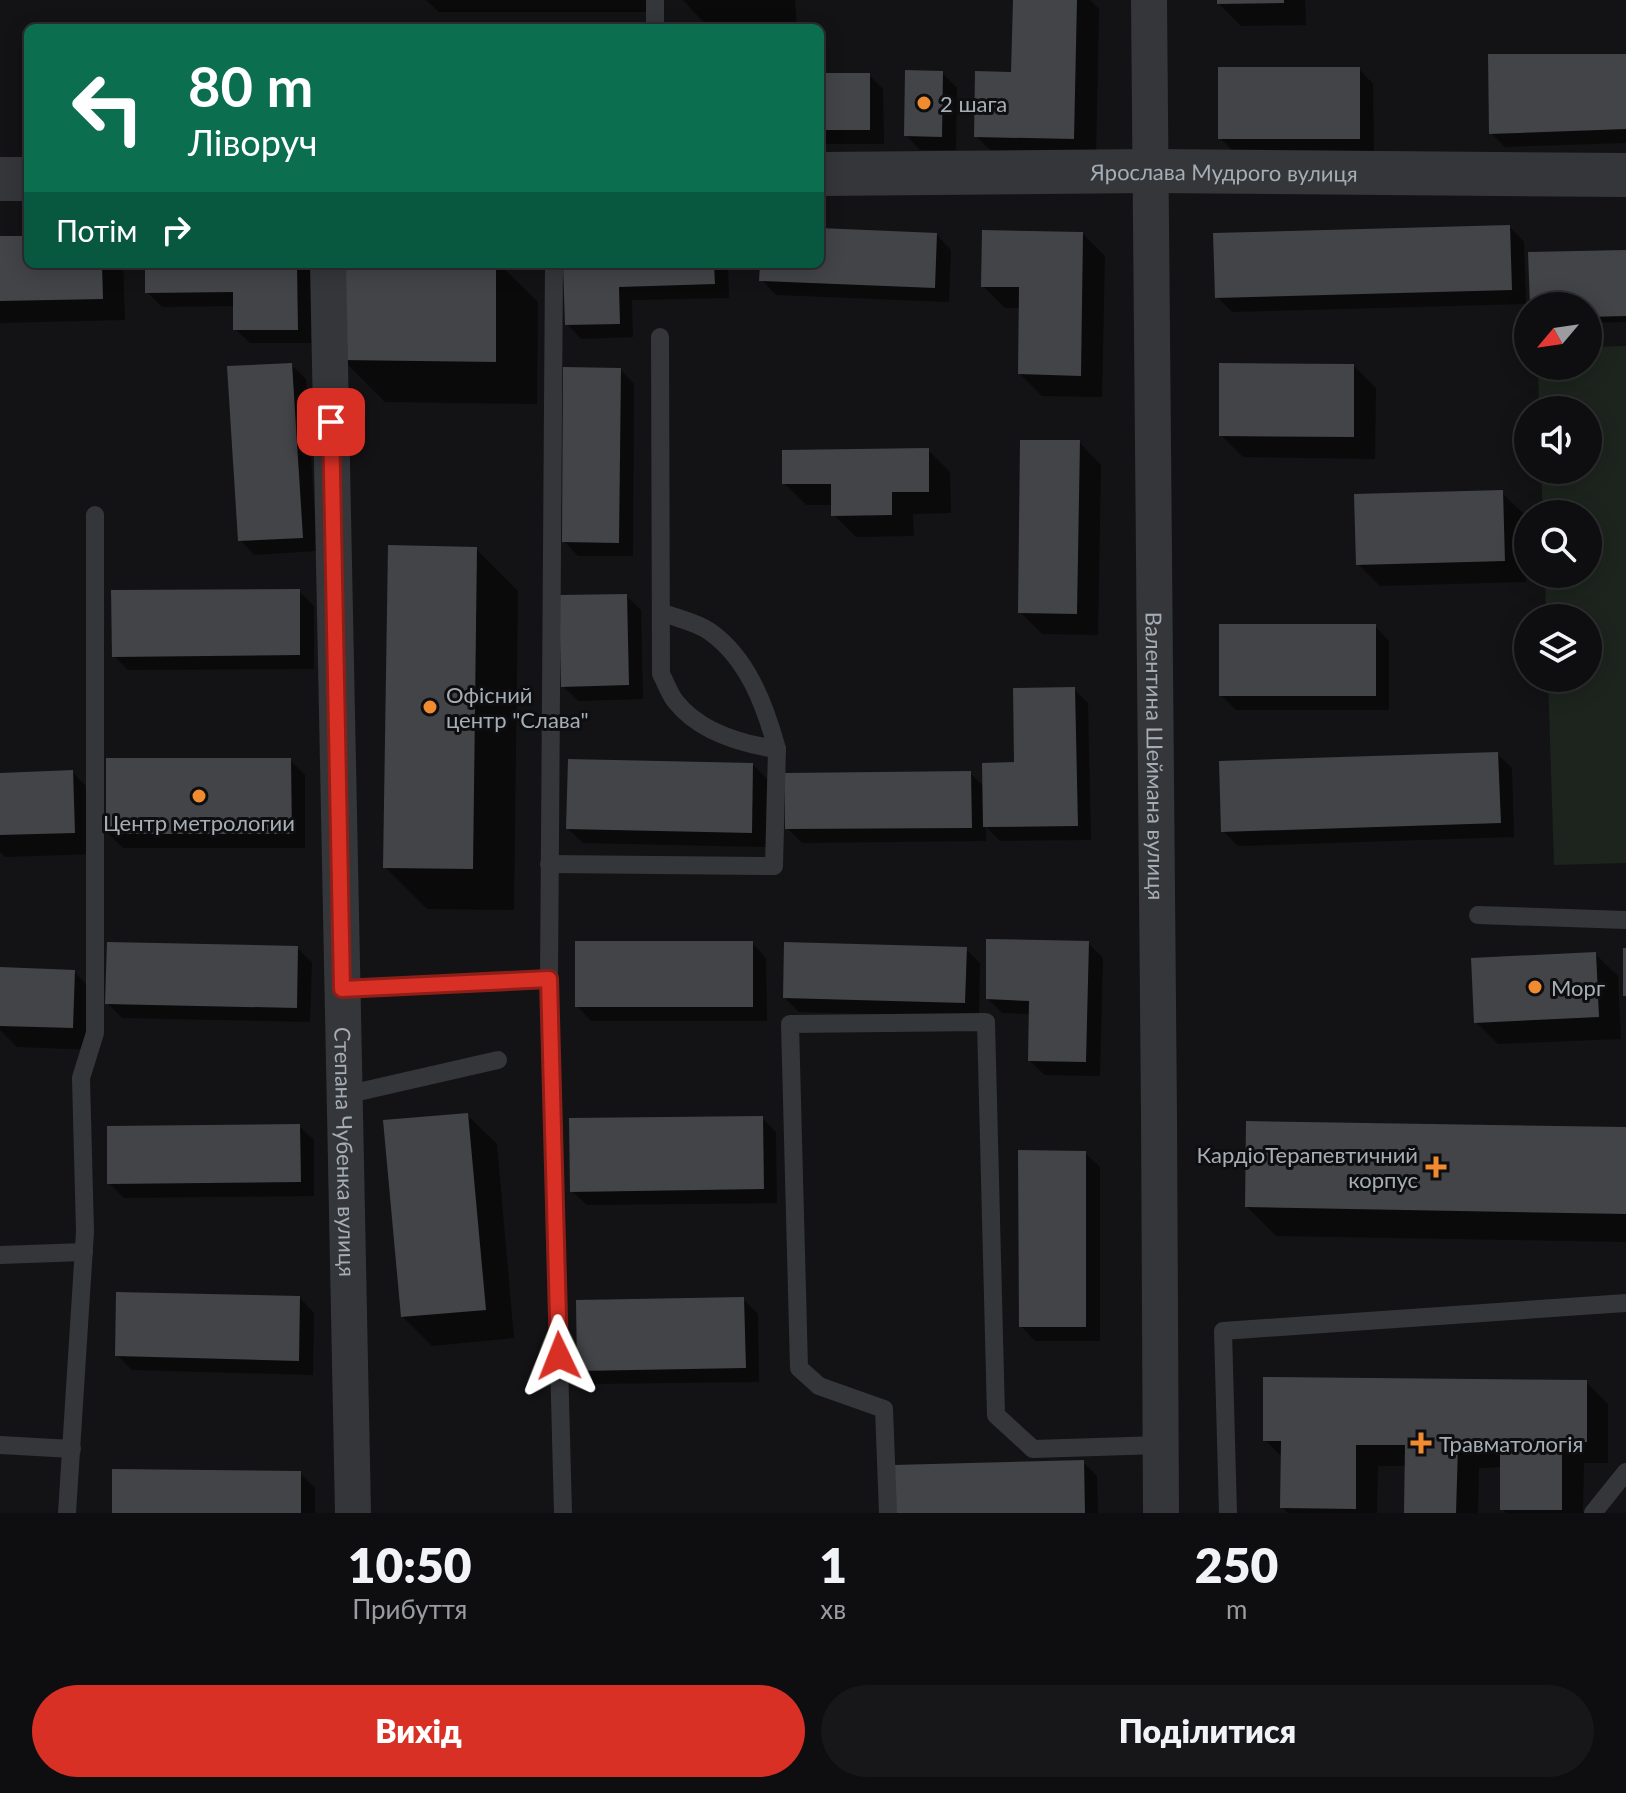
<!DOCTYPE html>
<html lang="uk">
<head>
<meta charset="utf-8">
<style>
	:root { --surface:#0e0e10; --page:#171719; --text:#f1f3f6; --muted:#9b9c9f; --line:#2e2e30; --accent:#d93025 }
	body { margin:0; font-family:Lato,sans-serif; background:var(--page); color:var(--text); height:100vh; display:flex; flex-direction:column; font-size:30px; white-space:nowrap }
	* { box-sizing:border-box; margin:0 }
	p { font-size:26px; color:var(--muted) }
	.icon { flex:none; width:44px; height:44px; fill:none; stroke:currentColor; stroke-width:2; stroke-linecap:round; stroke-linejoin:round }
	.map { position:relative; height:1513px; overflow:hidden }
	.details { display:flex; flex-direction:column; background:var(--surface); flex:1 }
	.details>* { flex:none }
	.hud { position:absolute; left:24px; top:24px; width:800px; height:244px; border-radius:12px; box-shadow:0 4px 20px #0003,0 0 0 2px var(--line); background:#0b6e4f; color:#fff; overflow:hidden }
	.needle { width:52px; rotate:241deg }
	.fabs { position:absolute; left:1514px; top:292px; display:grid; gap:16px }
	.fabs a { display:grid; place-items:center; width:88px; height:88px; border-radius:50%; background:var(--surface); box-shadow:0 4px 20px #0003,0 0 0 2px var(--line); font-size:40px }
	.pin { position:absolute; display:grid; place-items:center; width:68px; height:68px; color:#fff; margin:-34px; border-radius:16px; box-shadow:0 4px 12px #0006 }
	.me { position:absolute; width:88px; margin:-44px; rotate:358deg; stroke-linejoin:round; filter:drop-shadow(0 0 6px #0008) }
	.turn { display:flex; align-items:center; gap:28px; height:168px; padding:0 32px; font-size:36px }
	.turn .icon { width:104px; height:104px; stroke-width:2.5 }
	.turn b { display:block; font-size:56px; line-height:68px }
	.then { display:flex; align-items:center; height:76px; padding:0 32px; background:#0003; gap:16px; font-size:30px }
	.eta { display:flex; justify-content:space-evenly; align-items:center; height:136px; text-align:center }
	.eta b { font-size:48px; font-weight:800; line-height:56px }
	.cta { display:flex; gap:16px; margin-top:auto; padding:16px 32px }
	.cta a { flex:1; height:92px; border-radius:48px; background:var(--accent); color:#fff; font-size:32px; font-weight:800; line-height:92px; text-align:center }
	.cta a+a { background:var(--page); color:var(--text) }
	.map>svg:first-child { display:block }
	.green { fill:#1d241d }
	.shadow { fill:#0007 }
	.building { fill:#424448 }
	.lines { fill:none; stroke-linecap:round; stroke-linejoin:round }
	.service { stroke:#34363a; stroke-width:18 }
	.minor { stroke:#34363a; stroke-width:36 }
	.tertiary { stroke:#34363a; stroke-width:44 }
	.route-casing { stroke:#8d1f18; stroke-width:20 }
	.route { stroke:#d93025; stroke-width:14 }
	.poi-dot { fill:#f08b2f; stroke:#0e0e10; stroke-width:3 }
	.labels { text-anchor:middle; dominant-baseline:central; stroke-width:6; stroke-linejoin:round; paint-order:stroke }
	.poi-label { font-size:22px; fill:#a5adb5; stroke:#0e0e10; text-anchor:start }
	.street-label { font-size:22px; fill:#a5adb5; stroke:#0e0e10 }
</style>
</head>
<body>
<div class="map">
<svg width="1626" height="1513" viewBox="0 0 1626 1513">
	<rect width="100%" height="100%" fill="#131315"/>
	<polygon class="green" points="1626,346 1626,863 1554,865 1548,678 1588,678 1588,618 1546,618 1545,574 1588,574 1588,514 1543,514 1541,470 1588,470 1588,410 1539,410 1538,366 1588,366 1588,347"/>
	<g class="shadow">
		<polygon points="426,0 647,0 647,12 439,12"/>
		<polygon points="683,0 795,0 797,27 709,28"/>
		<polygon points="1015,0 1090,0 1099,9 1096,160 998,158 976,136 1013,74"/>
		<polygon points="1219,0 1305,0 1306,25 1241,26 1219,4"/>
		<polygon points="1626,56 1626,143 1505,147 1491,133"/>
		<polygon points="1359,69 1373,84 1374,152 1235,153 1220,138"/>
		<polygon points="942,73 957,88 956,150 920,150 906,135"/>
		<polygon points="820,75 869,75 883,89 884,144 820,144"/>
		<polygon points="1510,227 1524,242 1526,304 1232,312 1217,297"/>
		<polygon points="820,230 937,235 951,250 949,302 776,295 762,280 762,264 820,264"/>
		<polygon points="1083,234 1105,256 1102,397 1042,396 1020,374 1021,308 1005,308 983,286"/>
		<polygon points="0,238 28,238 28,264 123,264 125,320 0,323"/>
		<polygon points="1626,252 1626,322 1588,323 1588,306 1532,306"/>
		<polygon points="147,264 311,264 311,343 250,343 235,329 235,306 162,307 147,292"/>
		<polygon points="344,264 499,264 538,302 537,404 385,402 343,360"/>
		<polygon points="565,264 728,264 729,298 632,300 633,337 581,339 567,324"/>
		<polygon points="291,365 306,379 317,551 254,555 240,540"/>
		<polygon points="1354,366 1376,388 1375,459 1243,457 1221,435"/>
		<polygon points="620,369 634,384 633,556 578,556 564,541"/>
		<polygon points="1079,442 1101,465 1098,635 1042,634 1020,612"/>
		<polygon points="928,450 950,472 951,513 913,514 914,536 856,537 834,515 833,505 806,505 784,483"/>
		<polygon points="1502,493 1525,515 1526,582 1380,586 1358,564"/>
		<polygon points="476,549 518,591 514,910 427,909 385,867"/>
		<polygon points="299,591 314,606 314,669 128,670 114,656"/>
		<polygon points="626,596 641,610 643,699 578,701 563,686"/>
		<polygon points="1375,626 1389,641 1389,710 1236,710 1221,695"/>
		<polygon points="1074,689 1088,703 1091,840 1000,841 986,827 986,841 802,843 787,828 970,773 984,787 1016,764"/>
		<polygon points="1497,754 1512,768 1514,837 1238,846 1223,831"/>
		<polygon points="290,760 305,775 305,848 123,848 108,833"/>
		<polygon points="753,765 767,779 766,847 583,843 568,829"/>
		<polygon points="72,772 94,794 96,854 6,857 0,852 0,775"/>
		<polygon points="752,943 766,958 767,1021 591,1021 577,1006"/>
		<polygon points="1088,943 1103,958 1100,1076 1045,1075 1030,1061 1031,1014 1002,1013 988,999"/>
		<polygon points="297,948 312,962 310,1022 122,1018 107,1003"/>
		<polygon points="966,949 980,963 979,1017 799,1012 785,998"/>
		<polygon points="1595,954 1618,976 1621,1039 1498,1044 1476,1022"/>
		<polygon points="0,969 74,972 96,994 94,1050 17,1047 0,1030"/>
		<polygon points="467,1115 497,1144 514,1338 432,1346 402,1316"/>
		<polygon points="762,1118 776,1132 777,1203 587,1205 572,1191"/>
		<polygon points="299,1126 314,1140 314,1196 124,1198 109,1183"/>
		<polygon points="1626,1129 1626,1242 1276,1236 1247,1207"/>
		<polygon points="1085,1153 1100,1167 1100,1341 1035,1341 1021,1326"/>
		<polygon points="300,1298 314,1313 313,1375 132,1370 117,1355"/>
		<polygon points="743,1299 758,1314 759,1382 594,1384 579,1370"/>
		<polygon points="1586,1382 1608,1404 1608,1463 1584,1463 1583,1513 1506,1513 1502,1509 1502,1467 1479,1468 1478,1513 1406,1513 1406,1466 1378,1466 1377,1513 1288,1513 1282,1507 1282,1457 1265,1440"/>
		<polygon points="1083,1462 1097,1476 1098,1513 896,1513"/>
		<polygon points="300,1473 315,1488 315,1513 114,1513"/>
	</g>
	<g class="building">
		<polygon points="1013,0 1077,0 1074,139 974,137 975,71 1011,72"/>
		<polygon points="1217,0 1284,0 1284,3 1217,4"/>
		<polygon points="1488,54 1626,54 1626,129 1489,134"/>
		<rect x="1218" y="67" width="142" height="72"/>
		<polygon points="905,70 943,71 942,137 904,136"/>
		<rect x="820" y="73" width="50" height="57"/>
		<polygon points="1510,225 1512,290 1215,298 1213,233"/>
		<polygon points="820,228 937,233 935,288 759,281 760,264 820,264"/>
		<polygon points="982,230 1083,232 1081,376 1018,374 1019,287 981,287"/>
		<polygon points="0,236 28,236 28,264 102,264 103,299 0,301"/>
		<polygon points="1626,250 1626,316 1588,317 1588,306 1530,306 1528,252"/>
		<polygon points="145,264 297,264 298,330 233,330 233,292 145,293"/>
		<polygon points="342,264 496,264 496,362 341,360"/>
		<polygon points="563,264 714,264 715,284 619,287 620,324 565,325"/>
		<polygon points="292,363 303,538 238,541 227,366"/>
		<polygon points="1219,363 1354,364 1354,437 1219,436"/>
		<polygon points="563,367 621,368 619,543 562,542"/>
		<polygon points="1020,440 1080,440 1077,614 1018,613"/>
		<polygon points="929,448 929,492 892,492 892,515 831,516 831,484 782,484 782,450"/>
		<polygon points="1503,490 1505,561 1356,565 1354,494"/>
		<polygon points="388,545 477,547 473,869 383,868"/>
		<polygon points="300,589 300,655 112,657 111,590"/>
		<polygon points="627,594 629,685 561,687 559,595"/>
		<rect x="1219" y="624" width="157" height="72"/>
		<polygon points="1075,687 1078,826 983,827 982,763 1014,762 1013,688"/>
		<polygon points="1498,752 1501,823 1221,832 1219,761"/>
		<polygon points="106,758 291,758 292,834 106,834"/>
		<polygon points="568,759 753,763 752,833 566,829"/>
		<polygon points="73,770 75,833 0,835 0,773"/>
		<polygon points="971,771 972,828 785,829 785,773"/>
		<polygon points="986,939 1089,941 1086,1062 1028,1061 1029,1001 986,999"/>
		<rect x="575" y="941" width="178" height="66"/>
		<polygon points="107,942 298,946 297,1008 105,1004"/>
		<polygon points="784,942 967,947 965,1003 783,998"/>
		<rect x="1623" y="948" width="3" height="48"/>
		<polygon points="1596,952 1599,1017 1474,1023 1471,958"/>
		<polygon points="0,967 75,970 73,1028 0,1026"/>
		<polygon points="468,1113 486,1310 401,1317 383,1120"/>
		<polygon points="763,1116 764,1189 570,1192 569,1118"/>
		<polygon points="1246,1121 1626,1127 1626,1214 1245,1207"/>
		<polygon points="300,1124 301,1182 107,1184 107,1126"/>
		<polygon points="1018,1150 1086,1151 1086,1327 1019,1327"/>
		<polygon points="116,1292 300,1296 299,1361 115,1356"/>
		<polygon points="744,1297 746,1368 577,1371 576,1300"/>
		<polygon points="1263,1377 1587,1380 1587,1442 1562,1442 1562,1510 1500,1510 1500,1446 1458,1446 1456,1513 1404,1513 1405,1445 1356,1445 1356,1509 1280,1508 1281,1441 1263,1441"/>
		<polygon points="1084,1460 1085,1513 894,1513 893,1465"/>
		<polygon points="112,1469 301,1471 301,1513 112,1513"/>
	</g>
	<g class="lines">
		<g class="service">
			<polyline points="655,0 655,28"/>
			<path d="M 661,612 C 676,618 696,622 709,631 C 748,658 765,706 777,749"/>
			<path d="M 549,864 L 774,866 L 777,749 C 742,744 700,732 676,702 C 670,695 666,683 661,674 L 660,337"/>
			<polyline points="1478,915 1626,920"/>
			<polyline points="549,979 563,1513"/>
			<polyline points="342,989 549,979 554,264"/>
			<polyline points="345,1095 498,1060"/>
			<polyline points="0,1255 84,1252"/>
			<polyline points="0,1445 72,1449"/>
			<polyline points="67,1513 85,1232 81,1078 95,1033 95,515"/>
			<polyline points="888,1513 884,1409 819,1386 799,1368 790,1024 986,1022 996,1415 1033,1449 1160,1445"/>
			<polyline points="1228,1513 1223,1331 1626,1303"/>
			<polyline points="1593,1513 1626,1472"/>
		</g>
		<g class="minor">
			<path id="s1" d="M 1149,0 L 1159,1115 L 1161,1513"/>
			<path id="s2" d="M 328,264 L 353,1513"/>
		</g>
		<g class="tertiary">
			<path id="s3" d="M 820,174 L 1151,171 L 1626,175"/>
			<polyline points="0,179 28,179"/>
		</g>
	</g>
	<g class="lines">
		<g class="route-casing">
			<polyline id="route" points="331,422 342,989 549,979 559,1356"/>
		</g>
		<use href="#route" class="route"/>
	</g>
	<g class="poi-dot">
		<circle cx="924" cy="103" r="8"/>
		<circle cx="430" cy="707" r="8"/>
		<circle cx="199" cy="796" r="8"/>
		<circle cx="1535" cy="987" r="8"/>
		<path d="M1432 1155h8v8h8v8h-8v8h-8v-8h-8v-8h8z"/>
		<path d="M1417 1431h8v8h8v8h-8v8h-8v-8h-8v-8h8z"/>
	</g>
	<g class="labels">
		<g class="poi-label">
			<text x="940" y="103">2 шага</text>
			<text x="446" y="694">Офісний<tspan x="446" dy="25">центр "Слава"</tspan></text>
			<text x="199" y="822" text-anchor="middle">Центр метрологии</text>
			<text x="1551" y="987">Морг</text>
			<text x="1418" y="1154" text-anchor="end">КардіоТерапевтичний<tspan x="1418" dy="25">корпус</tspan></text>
			<text x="1439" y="1443">Травматологія</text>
		</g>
		<g class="street-label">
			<text stroke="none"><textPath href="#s3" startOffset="404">Ярослава Мудрого вулиця</textPath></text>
			<text stroke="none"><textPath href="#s1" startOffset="756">Валентина Шеймана вулиця</textPath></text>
			<text stroke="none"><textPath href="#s2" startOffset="888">Степана Чубенка вулиця</textPath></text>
		</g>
	</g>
</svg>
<div class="fabs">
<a><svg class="needle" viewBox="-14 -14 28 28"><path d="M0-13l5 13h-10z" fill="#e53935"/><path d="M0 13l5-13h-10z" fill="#9b9c9f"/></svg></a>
<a><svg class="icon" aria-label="sound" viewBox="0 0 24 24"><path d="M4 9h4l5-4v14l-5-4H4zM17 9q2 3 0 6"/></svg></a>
<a><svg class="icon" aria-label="search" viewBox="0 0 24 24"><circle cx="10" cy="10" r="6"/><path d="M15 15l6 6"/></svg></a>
<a><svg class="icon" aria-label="layers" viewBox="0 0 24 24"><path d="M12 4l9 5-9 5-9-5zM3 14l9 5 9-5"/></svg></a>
</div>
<div class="pin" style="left:331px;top:422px;background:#d93025"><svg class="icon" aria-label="arrive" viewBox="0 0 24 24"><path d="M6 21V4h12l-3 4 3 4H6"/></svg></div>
<svg class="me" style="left:559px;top:1356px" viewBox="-20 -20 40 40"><path d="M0-17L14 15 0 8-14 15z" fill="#d93025" stroke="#fff" stroke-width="4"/></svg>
<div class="hud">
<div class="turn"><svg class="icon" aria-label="left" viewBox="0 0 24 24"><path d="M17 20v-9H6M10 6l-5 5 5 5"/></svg><div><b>80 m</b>Ліворуч</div></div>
<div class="then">Потім<svg class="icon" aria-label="right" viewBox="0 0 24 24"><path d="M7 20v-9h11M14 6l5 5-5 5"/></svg></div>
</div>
</div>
<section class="details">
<div class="eta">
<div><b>10:50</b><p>Прибуття</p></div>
<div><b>1</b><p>хв</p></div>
<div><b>250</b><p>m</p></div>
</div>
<div class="cta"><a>Вихід</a><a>Поділитися</a></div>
</section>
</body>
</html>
